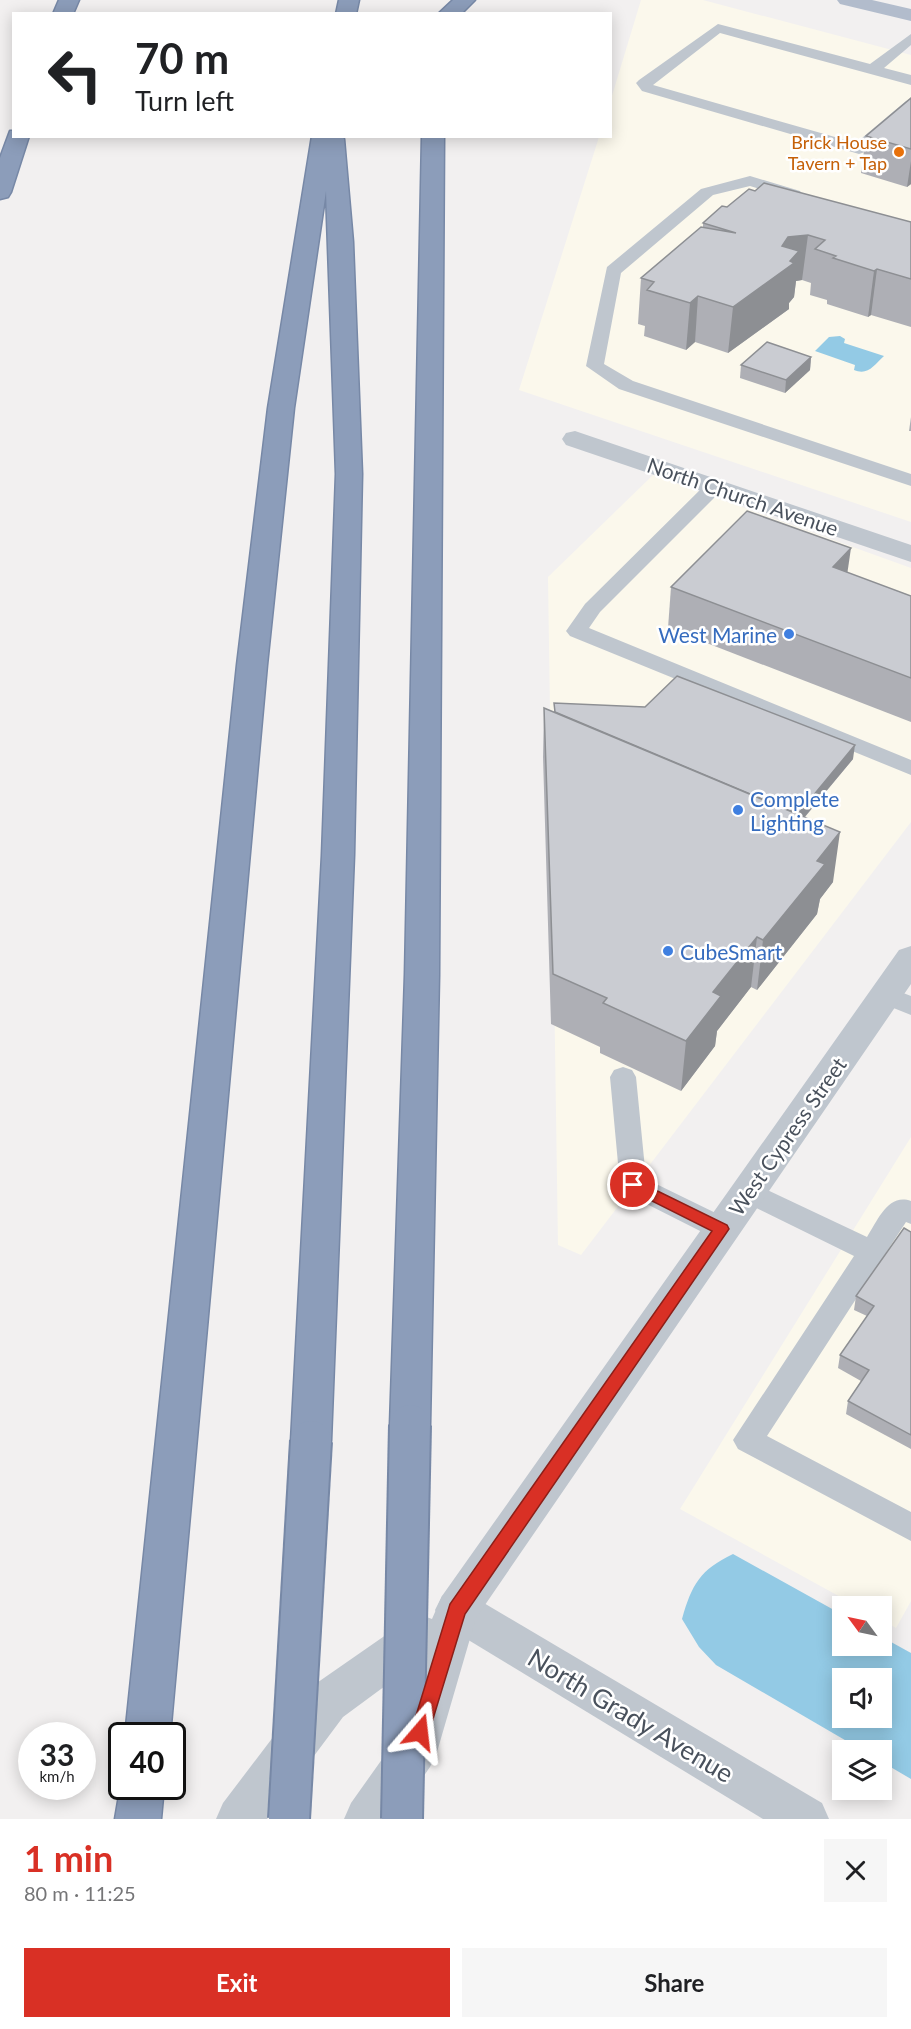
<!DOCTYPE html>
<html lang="en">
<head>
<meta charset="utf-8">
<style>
	:root { --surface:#fff; --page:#f6f6f6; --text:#202124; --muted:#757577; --accent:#d93025 }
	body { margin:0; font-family:Lato,sans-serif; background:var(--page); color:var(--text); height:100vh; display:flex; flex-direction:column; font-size:22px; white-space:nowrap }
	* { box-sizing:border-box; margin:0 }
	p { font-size:20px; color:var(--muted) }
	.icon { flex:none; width:33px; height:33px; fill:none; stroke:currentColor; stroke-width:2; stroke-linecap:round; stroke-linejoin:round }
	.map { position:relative; height:1819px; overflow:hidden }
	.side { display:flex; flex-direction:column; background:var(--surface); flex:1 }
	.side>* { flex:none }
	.guide { position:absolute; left:12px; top:12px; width:600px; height:126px; border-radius:0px; box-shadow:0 3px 15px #0003; background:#fff; color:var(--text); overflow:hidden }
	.needle { width:39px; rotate:303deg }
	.tools { position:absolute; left:832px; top:1596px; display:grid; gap:12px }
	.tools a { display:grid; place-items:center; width:60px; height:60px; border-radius:0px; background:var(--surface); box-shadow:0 3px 15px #0003; font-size:30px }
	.speed { position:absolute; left:18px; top:1722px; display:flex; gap:12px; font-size:30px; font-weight:700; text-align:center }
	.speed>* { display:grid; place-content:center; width:78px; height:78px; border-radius:50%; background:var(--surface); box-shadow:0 3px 15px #0003; line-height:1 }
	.speed small { font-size:15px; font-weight:400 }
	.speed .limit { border:3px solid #111; border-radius:9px; background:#fff; color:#111 }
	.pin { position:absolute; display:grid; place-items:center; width:51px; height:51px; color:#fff; margin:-26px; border:3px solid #fff; border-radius:50%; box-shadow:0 2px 6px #0007 }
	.me { position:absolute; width:66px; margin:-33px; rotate:17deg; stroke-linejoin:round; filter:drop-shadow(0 0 4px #0008) }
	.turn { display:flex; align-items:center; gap:21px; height:126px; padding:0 24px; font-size:27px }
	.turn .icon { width:78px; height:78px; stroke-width:2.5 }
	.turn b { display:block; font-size:42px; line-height:51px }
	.round { display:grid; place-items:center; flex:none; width:63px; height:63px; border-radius:0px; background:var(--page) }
	.head { display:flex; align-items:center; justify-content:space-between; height:102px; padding:0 24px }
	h1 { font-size:36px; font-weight:700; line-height:45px; color:var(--accent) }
	.primary-button { display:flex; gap:12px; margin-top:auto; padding:12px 24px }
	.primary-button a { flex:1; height:69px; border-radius:0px; background:var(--accent); color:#fff; font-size:24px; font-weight:700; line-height:69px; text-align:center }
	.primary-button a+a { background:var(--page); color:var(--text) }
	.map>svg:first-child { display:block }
	.commercial { fill:#fbf8ec }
	.water { fill:#93cae5; fill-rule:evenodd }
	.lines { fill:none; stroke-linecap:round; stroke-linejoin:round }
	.motorway-casing { stroke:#7788a6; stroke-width:3 }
	.service { fill:#bfc6ce; fill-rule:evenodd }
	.minor { fill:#bfc6ce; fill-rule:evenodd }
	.tertiary { fill:#bfc6ce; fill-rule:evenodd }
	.primary { fill:#b2bccc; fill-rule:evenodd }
	.motorway { fill:#8c9dba; fill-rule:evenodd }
	.motorway-bridge-casing { stroke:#7788a6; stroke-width:44; stroke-linecap:butt }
	.motorway-bridge { stroke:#8c9dba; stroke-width:40 }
	.wall { fill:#aeafb5 }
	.shaded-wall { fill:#8d8f93 }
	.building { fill:#caccd2; stroke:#8d8f93; stroke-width:1.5 }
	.route { fill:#d93025; stroke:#8d1f18; stroke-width:1.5 }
	.food-dot { fill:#e8710a; stroke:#fff; stroke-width:2 }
	.shop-dot { fill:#3f7fe0; stroke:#fff; stroke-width:2 }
	.labels { text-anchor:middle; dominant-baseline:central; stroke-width:5; stroke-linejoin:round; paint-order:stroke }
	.far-food-label { font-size:18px; fill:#c56008; stroke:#fff; text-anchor:end }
	.street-label { font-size:21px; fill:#49515c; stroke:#fff }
	.shop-label { font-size:21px; fill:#366cbe; stroke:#fff; text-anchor:start }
	.near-street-label { font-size:26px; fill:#49515c; stroke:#fff }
</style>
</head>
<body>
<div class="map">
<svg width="911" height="1819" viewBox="0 0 911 1819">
	<rect width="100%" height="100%" fill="#f2f0f0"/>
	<g class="commercial">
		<polygon points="641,0 703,0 911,55 911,522 519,390 599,137 610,136 611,99"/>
		<polygon points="653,475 911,568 911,822 581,1255 558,1245 548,577"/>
		<polygon points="911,1137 911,1601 896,1628 882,1620 882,1606 857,1606 680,1509"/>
	</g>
	<g class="water">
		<path d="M 840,336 L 845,339 L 844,343 L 884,356 C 874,365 868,376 854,370 L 855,365 L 815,351 L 829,337 Z"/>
		<path d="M 733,1554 L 843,1615 L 843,1646 L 882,1646 L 882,1637 L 911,1653 L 911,1779 L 882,1762 L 882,1750 L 862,1750 L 716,1665 L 699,1647 L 682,1619 C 692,1584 700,1570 733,1554 ZM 843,1678 L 882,1678 L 882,1718 L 843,1718 Z"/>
	</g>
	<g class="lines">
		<g class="motorway-casing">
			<g id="motorway">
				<polygon points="59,0 79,0 73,14 53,14"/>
				<polygon points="339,0 359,0 356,14 336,14"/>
				<polygon points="453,0 475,0 461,14 438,14"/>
				<polygon points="10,131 14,131 14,136 29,136 11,192 8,197 0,199 0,158"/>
				<polygon points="312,136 342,136 344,139 353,242 362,474 354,855 331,1441 325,1453 311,1459 297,1453 291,1441 322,855 336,474 326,191 294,408 267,665 170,1736 125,1736 237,665 268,408"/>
				<polygon points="422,136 444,136 439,975 430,1425 424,1437 410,1442 396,1437 390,1425 405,975"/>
				<polygon points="122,1778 122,1786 164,1786 161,1819 115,1819"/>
			</g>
		</g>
		<g class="service">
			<polygon points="718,24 870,64 911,34 911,45 884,68 911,75 911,85 720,33 653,85 856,143 906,101 911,99 911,112 865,152 859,154 642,91 636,83 639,80"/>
			<polygon points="750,176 800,191 802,194 794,199 750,186 713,195 621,273 604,364 633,381 911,474 911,486 619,389 586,366 607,267 701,189"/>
			<polygon points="715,480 722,482 725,486 722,490 600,612 589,628 911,760 911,775 570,636 566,631 585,604 708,482"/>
			<polygon points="885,986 911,996 911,1015 876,1001 873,995 876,989"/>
			<polygon points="623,1067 632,1070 636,1077 646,1179 732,1221 736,1229 732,1237 722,1240 712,1237 623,1192 620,1185 610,1077 614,1070"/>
			<path d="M 748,1181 L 867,1237 C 878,1220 888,1193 911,1201 L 911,1224 L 906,1222 L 767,1436 L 911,1512 L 911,1541 L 738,1449 L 733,1440 L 854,1256 L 738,1199 L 734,1192 L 738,1185 Z"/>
		</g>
		<g class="minor">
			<polygon points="575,431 911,545 911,562 566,445 562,439 566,433"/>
			<polygon points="457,1590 472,1596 822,1803 829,1819 763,1819 442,1624 435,1610 442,1596"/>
		</g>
		<polygon class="tertiary" points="911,946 911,984 476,1618 437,1752 430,1767 394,1819 344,1819 351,1803 395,1741 419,1661 343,1717 267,1819 216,1819 223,1803 311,1687 406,1621 421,1615 432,1619 442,1596 899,950"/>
		<polygon class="primary" points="837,0 872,0 911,9 911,21 840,4"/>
		<use href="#motorway" class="motorway"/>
		<g class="motorway-bridge-casing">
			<g id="motorway-bridge">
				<polyline points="289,1819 311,1441"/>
				<polyline points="402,1819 410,1425"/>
			</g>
		</g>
		<use href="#motorway-bridge" class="motorway-bridge"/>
	</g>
	<g class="wall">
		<polygon points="911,98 911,184 907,187 861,173 866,136"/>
		<polygon points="755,191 911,222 911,327 871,315 868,317 827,304 827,300 810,295 811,283 802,280 796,281 794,297 789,303 789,309 728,353 695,342 686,350 644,336 645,326 638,324 641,278 703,227 703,223 727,207"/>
		<polygon points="811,357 810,370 785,393 740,378 741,365"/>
		<polygon points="911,417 911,431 909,431"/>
		<polygon points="671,587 911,596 911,722 668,628"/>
		<polygon points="554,703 853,759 805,817 833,882 820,899 817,914 757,990 751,987 717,1031 715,1046 681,1091 600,1053 600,1047 551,1024 543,757 544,708 554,712"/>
		<polygon points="911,1232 911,1449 846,1414 848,1401 861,1381 838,1368 840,1355 867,1316 854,1310 856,1296"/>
	</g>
	<g class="shaded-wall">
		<polygon points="911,161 911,184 907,187"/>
		<polygon points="808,235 802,280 796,281 794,297 789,303 789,309 728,353 733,307 788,237"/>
		<polygon points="877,269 871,315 868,317 874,271"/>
		<polygon points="698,296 695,342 686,350 690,303"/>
		<polygon points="811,357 810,370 785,393 786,380"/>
		<polygon points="851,548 845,589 833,567"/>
		<polygon points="855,745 853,759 772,856 774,843"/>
		<polygon points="840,832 833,882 820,899 817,914 757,990 763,940 817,861"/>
		<polygon points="757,937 751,987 717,1031 715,1046 681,1091 686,1041 713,992"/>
	</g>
	<g class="building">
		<polygon points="911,98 911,149 866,136"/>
		<polygon points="764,183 911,222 911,279 877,269 874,271 833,258 836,256 815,249 825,240 808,235 788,237 782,246 799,251 790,261 794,263 733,307 698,296 690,303 647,290 654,282 641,278 701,227 736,233 703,223 722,206 727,207 749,189 755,191"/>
		<polygon points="767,342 811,357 786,380 741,365"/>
		<polygon points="747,511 851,548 833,567 911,596 911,678 671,587"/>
		<polygon points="677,676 855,745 798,814 555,712 554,703 645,707"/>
		<polygon points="544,708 840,832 817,861 825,864 763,940 757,937 713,992 721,996 686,1041 603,1003 607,998 553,974"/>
		<polygon points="904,1228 911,1232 911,1435 848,1401 869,1370 840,1355 874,1306 856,1296"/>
	</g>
	<polygon class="route" points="633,1179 727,1225 729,1229 465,1614 429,1732 427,1738 420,1741 414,1738 411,1732 450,1604 712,1231 628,1189 626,1185"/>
	<circle class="food-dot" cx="899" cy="152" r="6"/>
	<g class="shop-dot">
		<circle cx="789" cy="634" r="6"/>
		<circle cx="738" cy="810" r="6"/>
		<circle cx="668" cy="951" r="6"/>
	</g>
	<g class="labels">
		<g class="far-food-label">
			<text x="887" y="142">Brick House<tspan x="887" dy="21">Tavern + Tap</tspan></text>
		</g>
		<g class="street-label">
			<text transform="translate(743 496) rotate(19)">North Church Avenue</text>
			<text transform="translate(787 1136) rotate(-55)">West Cypress Street</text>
		</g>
		<g class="shop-label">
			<text x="777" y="634" text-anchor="end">West Marine</text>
			<text x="750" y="798">Complete<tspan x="750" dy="24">Lighting</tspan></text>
			<text x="680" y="951">CubeSmart</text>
		</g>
		<g class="near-street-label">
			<text transform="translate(631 1715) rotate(31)">North Grady Avenue</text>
		</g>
	</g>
</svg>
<div class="tools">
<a><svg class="needle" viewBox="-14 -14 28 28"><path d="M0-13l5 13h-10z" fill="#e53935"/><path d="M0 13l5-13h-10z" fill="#757577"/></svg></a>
<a><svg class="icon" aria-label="sound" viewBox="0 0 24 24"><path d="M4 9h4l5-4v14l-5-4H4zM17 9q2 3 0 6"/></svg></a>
<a><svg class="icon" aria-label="layers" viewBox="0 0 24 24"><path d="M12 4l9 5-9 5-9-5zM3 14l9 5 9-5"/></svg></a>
</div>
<div class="speed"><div>33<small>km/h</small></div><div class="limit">40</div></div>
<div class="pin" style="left:633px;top:1185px;background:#d93025"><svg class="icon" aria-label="arrive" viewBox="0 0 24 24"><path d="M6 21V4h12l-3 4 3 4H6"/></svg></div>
<svg class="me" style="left:420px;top:1732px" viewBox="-20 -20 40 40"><path d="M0-17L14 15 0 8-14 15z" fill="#d93025" stroke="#fff" stroke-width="4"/></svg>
<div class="guide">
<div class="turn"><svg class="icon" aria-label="left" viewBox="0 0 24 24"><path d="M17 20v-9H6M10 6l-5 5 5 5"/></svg><div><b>70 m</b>Turn left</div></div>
</div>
</div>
<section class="side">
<div class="head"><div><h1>1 min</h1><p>80 m · 11:25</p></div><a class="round"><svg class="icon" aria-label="close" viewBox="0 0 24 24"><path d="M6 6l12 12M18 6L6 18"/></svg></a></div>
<div class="primary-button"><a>Exit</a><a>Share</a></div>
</section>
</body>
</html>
